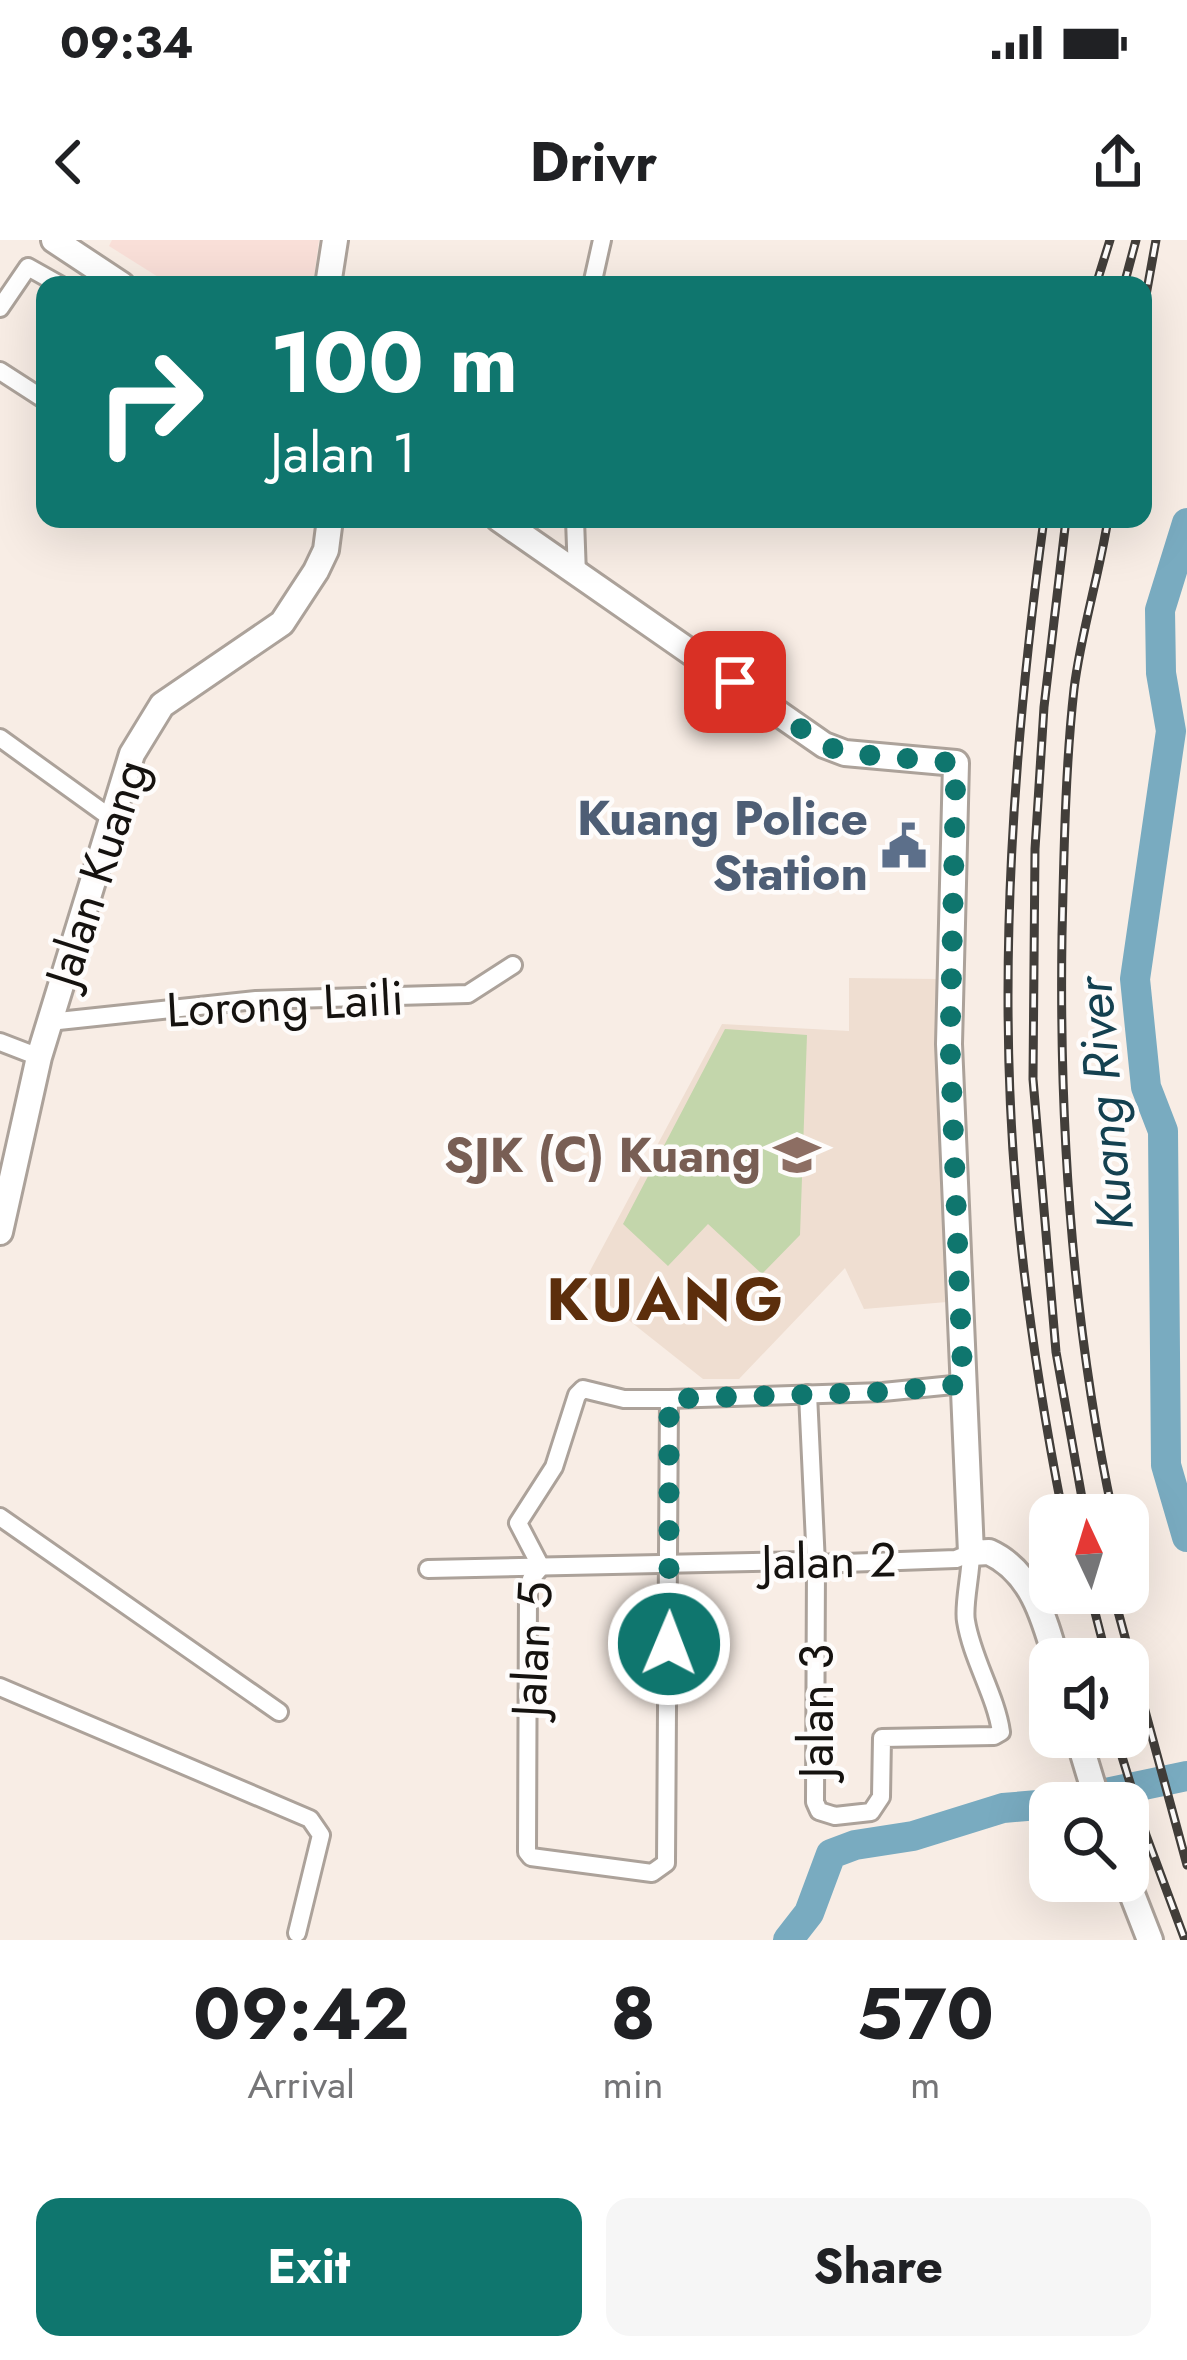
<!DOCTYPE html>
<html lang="en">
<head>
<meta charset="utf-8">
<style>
	:root { --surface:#fff; --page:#f6f6f6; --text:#202124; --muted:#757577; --accent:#0f766e }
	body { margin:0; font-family:Jost,sans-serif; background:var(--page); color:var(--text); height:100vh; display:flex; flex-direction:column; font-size:45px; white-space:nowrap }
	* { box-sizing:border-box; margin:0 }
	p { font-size:39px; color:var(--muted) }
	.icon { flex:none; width:66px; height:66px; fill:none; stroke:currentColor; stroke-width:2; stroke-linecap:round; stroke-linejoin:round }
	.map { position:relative; height:1700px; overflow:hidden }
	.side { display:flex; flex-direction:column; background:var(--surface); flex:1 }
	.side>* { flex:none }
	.hud { position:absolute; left:36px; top:36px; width:1116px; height:252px; border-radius:24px; box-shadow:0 12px 48px #0002; background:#0f766e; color:#fff; overflow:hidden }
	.needle { width:78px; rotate:356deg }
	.controls { position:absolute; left:1029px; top:1254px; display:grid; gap:24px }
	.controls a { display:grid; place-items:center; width:120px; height:120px; border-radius:24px; background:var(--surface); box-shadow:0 12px 48px #0002; font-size:60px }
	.pin { position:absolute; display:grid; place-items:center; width:102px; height:102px; color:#fff; margin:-51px; border-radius:24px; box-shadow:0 6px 18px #0006 }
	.me { position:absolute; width:132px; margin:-66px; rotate:1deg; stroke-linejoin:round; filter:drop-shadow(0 0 9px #0008) }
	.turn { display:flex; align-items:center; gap:42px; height:252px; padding:0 36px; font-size:54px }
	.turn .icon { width:156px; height:156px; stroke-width:2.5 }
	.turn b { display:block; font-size:84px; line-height:102px }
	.eta { display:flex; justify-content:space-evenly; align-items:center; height:204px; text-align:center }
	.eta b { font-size:72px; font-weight:700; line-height:84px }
	.primary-button { display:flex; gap:24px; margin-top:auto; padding:24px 36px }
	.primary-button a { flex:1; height:138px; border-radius:24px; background:var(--accent); color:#fff; font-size:48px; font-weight:700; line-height:138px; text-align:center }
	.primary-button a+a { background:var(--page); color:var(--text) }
	.status { display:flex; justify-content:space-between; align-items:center; height:84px; padding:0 60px; background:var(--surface); direction:ltr }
	.status svg { height:33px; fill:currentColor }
	header { display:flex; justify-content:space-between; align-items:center; height:156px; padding:0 36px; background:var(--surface); font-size:54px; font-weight:700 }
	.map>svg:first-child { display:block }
	.built { fill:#efded1 }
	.medical { fill:#f9dfd8 }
	.green { fill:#c3d6ab }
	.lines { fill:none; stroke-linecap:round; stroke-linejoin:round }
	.river { stroke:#79abc0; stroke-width:30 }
	.street-casing { stroke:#aca29a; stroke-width:22 }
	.secondary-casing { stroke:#aca29a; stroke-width:30 }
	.street { stroke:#fff; stroke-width:16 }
	.secondary { stroke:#fff; stroke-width:24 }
	.rail-casing { stroke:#423e3a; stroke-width:9 }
	.rail { stroke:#fefcfb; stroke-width:4.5; stroke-dasharray:14; stroke-linecap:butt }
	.route { stroke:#0f766e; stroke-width:21; stroke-dasharray:0 37.8 }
	.labels { text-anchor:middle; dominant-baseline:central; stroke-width:9; stroke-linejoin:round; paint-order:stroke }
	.service-label { font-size:48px; font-weight:bold; fill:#4e5e75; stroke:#fefcfb; text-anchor:end }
	.street-label { font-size:48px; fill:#15120f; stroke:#fefcfb }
	.education-label { font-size:48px; font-weight:bold; fill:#785e54; stroke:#fefcfb; text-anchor:end }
	.water-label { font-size:51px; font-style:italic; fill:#144150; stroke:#fefcfb }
	.district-label { font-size:60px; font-weight:bold; letter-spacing:3px; fill:#5c2e0c; stroke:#fefcfb }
</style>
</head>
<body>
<div class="status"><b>09:34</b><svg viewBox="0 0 49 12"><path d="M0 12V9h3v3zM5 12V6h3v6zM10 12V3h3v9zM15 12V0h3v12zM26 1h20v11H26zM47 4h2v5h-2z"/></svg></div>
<header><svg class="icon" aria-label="back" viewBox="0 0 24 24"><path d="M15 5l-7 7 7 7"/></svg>Drivr<svg class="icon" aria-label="share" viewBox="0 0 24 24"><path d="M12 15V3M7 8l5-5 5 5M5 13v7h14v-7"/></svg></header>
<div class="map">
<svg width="1187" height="1700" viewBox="0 0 1187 1700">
	<rect width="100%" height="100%" fill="#f8ede5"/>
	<polygon class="built" points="849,738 938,739 947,1062 864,1069 845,1028 739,1139 703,1139 583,1044 722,784 849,791"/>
	<polygon class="medical" points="112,0 319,0 313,45 171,45 109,6"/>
	<polygon class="green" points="725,789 807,795 800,995 762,1034 708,984 668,1026 623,984"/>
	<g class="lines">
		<g class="river">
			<polyline points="1187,283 1160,370 1161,433 1171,491 1135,739 1146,847 1163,891 1166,1225 1187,1297"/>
			<polyline points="1058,1563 1187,1536"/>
			<polyline points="788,1700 809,1673 831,1614 855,1605 913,1596 1003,1568 1050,1564"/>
		</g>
		<g class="street-casing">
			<g id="street">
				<polyline points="592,45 602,0"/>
				<polyline points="0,68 28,27 60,45"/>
				<polyline points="0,131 45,160"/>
				<polyline points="575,279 577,335"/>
				<polyline points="0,498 111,578"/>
				<polyline points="49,782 256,760 468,754 513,725"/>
				<polyline points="0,802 39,817"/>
				<polyline points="0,1277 279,1472"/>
				<polyline points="541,1327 531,1339 528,1351 527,1612 531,1617 652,1633 666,1623 669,1159"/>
				<polyline points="541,1327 518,1283 554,1227 577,1155 583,1149 624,1159 669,1159 883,1152 963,1144"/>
				<path d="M 428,1329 L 804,1321 L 816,1324 L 956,1319 L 971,1313 C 971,1334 963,1366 966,1381 C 972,1419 996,1456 1001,1492 L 994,1496 L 882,1498 L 881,1557 L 871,1572 L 835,1576 L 819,1571 L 815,1562 L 816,1324 L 808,1154"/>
				<polyline points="0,1447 310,1579 321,1595 297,1693"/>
			</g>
		</g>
		<g class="secondary-casing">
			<g id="secondary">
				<polyline points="54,0 122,45"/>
				<polyline points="328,45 335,0"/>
				<path d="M 499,279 L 824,505 L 845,513 L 956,523 L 949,804 L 971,1313 L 989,1312 C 1031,1331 1044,1377 1056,1419"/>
				<polyline points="0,992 39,817 132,514 162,465 282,383 316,331 326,310 330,279"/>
				<polyline points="1078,1497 1098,1563"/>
				<polyline points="1127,1641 1150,1700"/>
			</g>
		</g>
		<use href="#street" class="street"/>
		<use href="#secondary" class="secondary"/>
		<g class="rail-casing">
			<g id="rail">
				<polyline points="1096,45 1110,0"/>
				<polyline points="1124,45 1136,0"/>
				<polyline points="1143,72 1156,0"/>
				<path d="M 1044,279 C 1014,500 997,729 1016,951 C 1025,1060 1042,1168 1063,1275"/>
				<polyline points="1066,279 1044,467 1035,609 1033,839 1056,1112 1085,1275"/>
				<path d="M 1108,279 C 1099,336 1081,392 1074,449 C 1065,531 1064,613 1062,695 C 1059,891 1072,1083 1113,1275"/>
				<polyline points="1090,1353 1107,1419"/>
				<polyline points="1113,1353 1187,1625"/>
				<polyline points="1116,1497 1146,1595 1185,1700"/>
			</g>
		</g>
		<use href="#rail" class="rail"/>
	</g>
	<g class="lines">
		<polyline class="route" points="669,1404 669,1159 883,1152 963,1144 950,804 956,523 845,513 824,505 735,442"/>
	</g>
	<defs>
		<g id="civic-bare" transform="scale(3.6)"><path d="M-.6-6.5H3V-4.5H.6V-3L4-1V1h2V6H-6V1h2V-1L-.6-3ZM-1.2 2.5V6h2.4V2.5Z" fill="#5c6f8a" stroke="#fefcfb" stroke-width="2.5" paint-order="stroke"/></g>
		<g id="school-bare" transform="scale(3.6)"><path d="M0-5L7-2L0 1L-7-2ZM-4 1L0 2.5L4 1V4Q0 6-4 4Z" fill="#8d6e63" stroke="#fefcfb" stroke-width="2.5" paint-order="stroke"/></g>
	</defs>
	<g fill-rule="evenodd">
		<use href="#civic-bare" x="904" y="606"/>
		<use href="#school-bare" x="797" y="915"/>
	</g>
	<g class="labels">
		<g class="service-label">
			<text x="868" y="578">Kuang Police<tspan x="868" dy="55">Station</tspan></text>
		</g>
		<g class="street-label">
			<text transform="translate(97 633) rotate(-72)">Jalan Kuang</text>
			<text transform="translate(285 764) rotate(-3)">Lorong Laili</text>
			<text transform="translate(829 1321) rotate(-1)">Jalan 2</text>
			<text transform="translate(532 1409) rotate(-87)">Jalan 5</text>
			<text transform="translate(816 1471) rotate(-90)">Jalan 3</text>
		</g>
		<g class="education-label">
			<text x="761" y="915">SJK (C) Kuang</text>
		</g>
		<g class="water-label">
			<text transform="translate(1104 864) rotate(-95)">Kuang River</text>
		</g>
		<g class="district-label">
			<text x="666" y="1059">KUANG</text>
		</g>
	</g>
</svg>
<div class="controls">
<a><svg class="needle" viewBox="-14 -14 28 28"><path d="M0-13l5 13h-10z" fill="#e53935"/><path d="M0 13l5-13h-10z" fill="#757577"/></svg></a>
<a><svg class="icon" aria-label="sound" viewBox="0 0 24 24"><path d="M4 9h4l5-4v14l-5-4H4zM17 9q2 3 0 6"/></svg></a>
<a><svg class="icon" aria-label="search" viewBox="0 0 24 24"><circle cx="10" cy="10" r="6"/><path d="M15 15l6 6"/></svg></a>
</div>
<div class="pin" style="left:735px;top:442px;background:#d93025"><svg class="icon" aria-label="arrive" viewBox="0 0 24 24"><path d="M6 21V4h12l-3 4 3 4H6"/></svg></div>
<svg class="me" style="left:669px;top:1404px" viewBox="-20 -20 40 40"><circle r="17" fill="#0f766e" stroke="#fff" stroke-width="3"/><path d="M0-11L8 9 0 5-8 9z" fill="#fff"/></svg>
<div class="hud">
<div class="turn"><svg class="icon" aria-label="right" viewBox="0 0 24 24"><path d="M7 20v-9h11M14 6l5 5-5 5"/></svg><div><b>100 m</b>Jalan 1</div></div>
</div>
</div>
<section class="side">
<div class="eta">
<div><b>09:42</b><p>Arrival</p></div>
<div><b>8</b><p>min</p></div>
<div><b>570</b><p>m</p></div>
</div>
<div class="primary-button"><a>Exit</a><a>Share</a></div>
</section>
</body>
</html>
